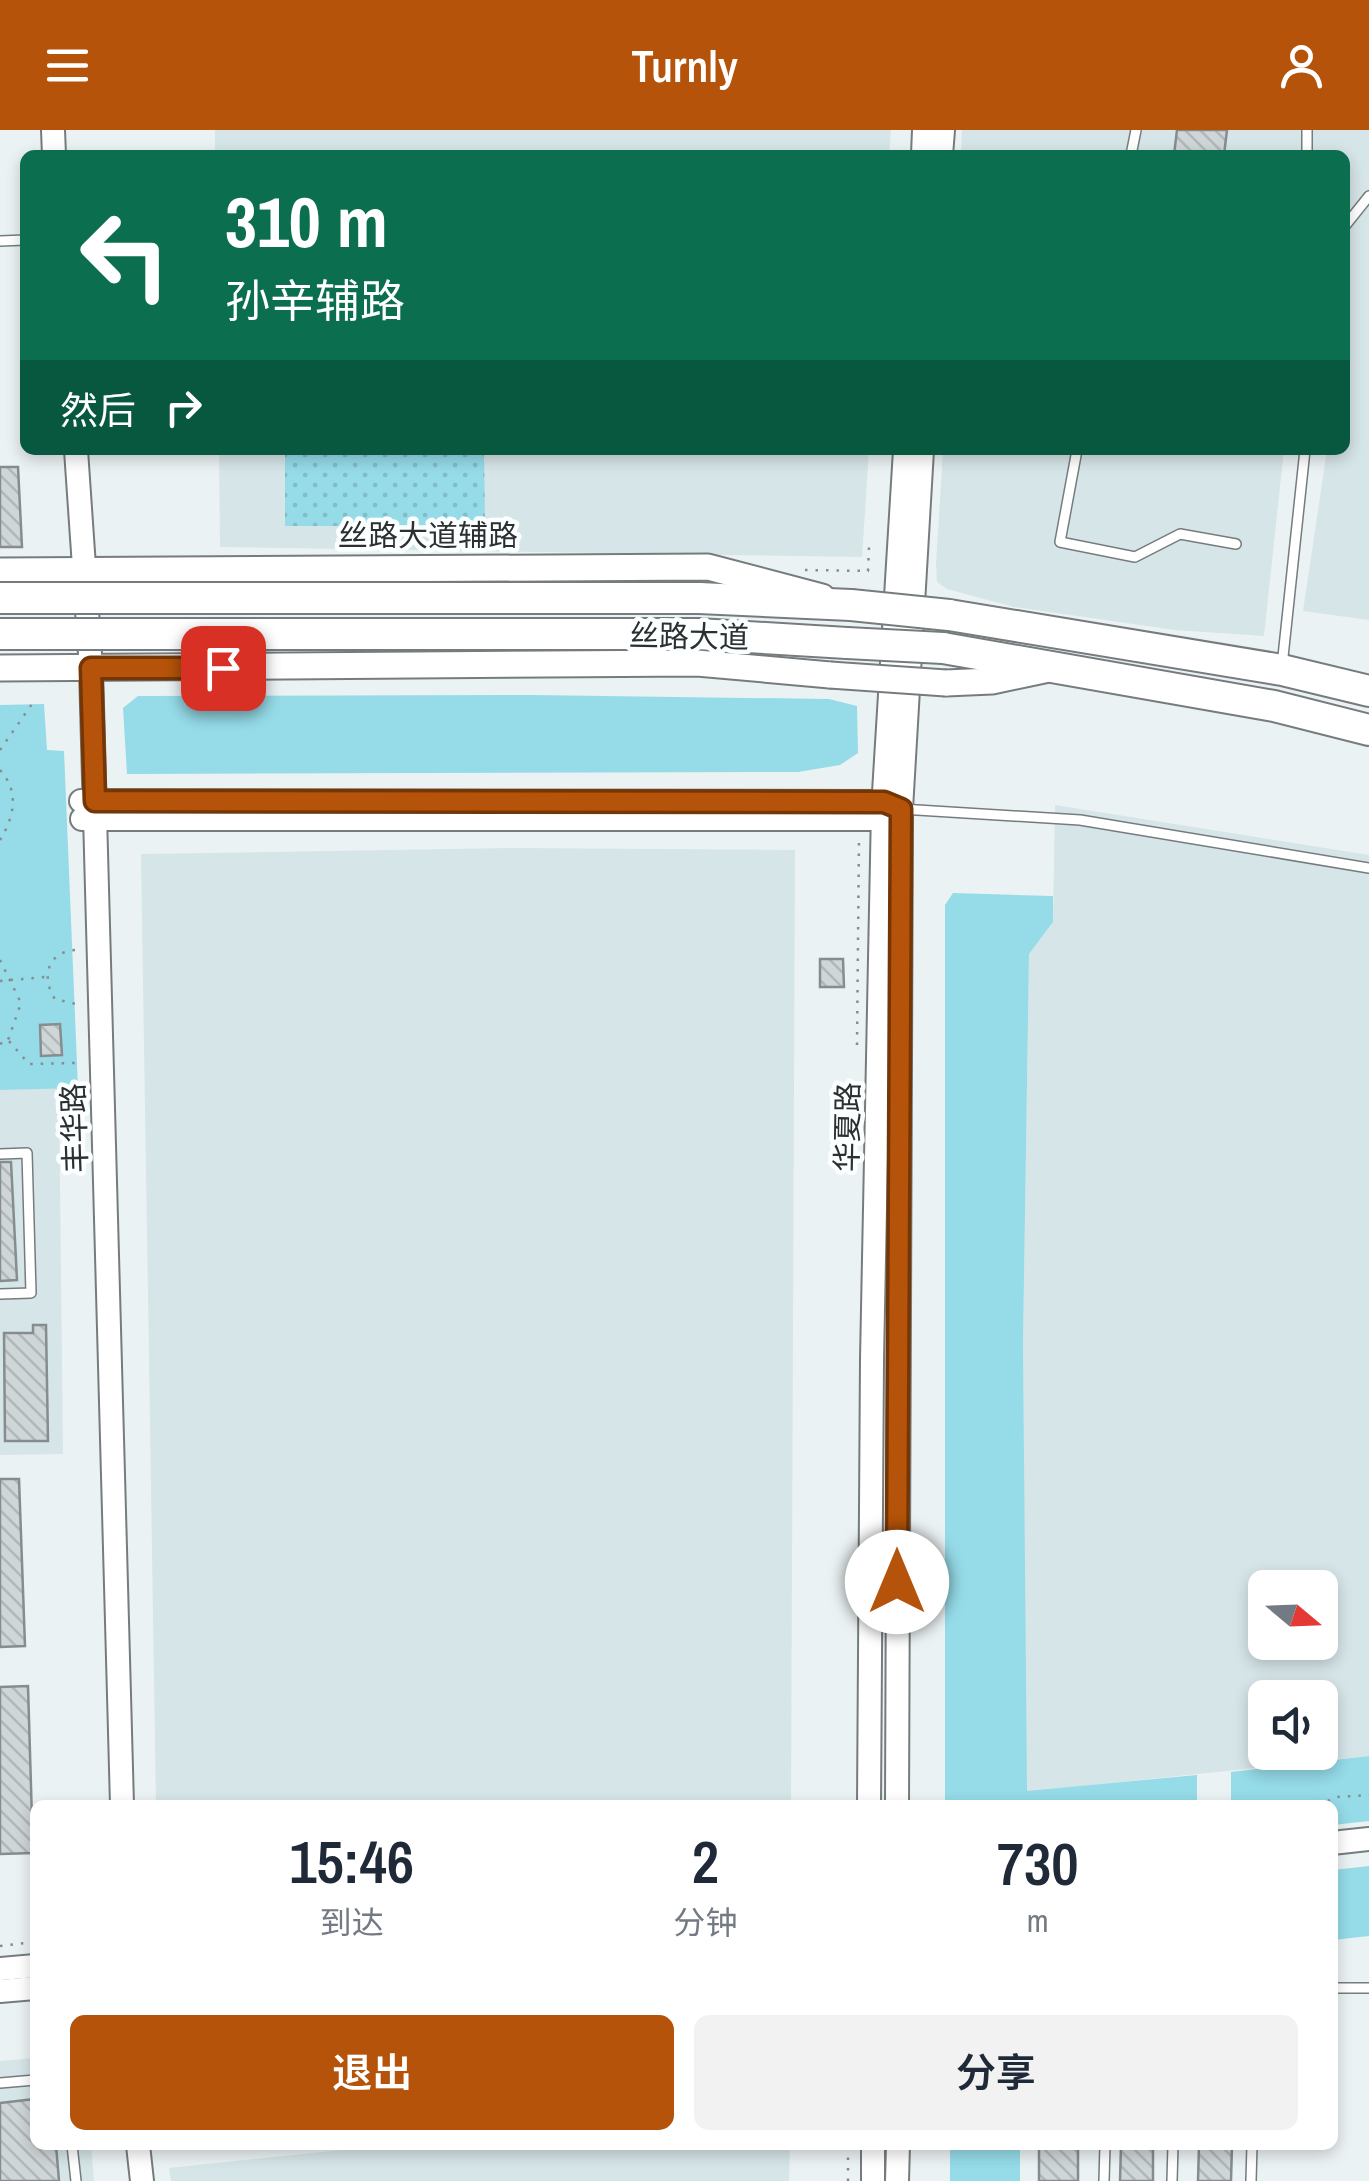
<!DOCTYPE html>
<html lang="zh">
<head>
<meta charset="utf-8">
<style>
	:root { --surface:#fff; --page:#f2f2f3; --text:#1f2937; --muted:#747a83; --accent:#b45309 }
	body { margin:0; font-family:"Archivo Narrow","Noto Sans SC",sans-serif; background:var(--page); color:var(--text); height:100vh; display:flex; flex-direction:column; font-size:38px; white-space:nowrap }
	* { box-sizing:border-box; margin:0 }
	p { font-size:32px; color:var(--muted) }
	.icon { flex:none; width:55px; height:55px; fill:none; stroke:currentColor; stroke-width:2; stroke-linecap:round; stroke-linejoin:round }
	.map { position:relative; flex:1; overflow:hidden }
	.panel { position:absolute; left:30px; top:1670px; width:1308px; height:350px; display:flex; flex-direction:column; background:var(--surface); border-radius:15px; box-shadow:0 5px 15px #0003 }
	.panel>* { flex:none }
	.hud { position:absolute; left:20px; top:20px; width:1330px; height:305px; border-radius:15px; box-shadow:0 5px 15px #0003; background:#0b6e4f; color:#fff; overflow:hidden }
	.needle { width:65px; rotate:109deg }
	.controls { position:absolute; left:1248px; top:1440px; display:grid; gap:20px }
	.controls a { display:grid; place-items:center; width:90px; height:90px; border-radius:15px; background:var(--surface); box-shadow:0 5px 15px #0003; font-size:50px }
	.pin { position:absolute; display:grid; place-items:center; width:85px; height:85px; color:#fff; margin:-42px; border-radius:20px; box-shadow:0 5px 15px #0006 }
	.me { position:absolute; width:110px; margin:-55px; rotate:0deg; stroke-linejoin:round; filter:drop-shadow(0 0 8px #0008) }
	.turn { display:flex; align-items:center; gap:35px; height:210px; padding:0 40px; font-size:45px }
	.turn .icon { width:130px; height:130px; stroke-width:2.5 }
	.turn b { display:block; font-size:70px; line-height:85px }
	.then { display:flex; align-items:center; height:95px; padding:0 40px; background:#0003; gap:20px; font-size:38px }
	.eta { display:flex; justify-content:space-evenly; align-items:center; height:170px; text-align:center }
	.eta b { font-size:60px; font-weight:600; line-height:70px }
	.button { display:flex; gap:20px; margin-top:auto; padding:20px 40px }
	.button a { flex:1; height:115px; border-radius:15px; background:var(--accent); color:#fff; font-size:40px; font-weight:600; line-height:115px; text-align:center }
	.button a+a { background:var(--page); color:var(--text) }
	header { display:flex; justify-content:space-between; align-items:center; height:130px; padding:0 40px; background:var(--accent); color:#fff; font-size:45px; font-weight:600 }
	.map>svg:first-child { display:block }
	.built { fill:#d6e5e8; fill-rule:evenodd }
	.grass { fill:url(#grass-dots) }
	.green { fill:#95dbe8 }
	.building { fill:url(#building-back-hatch); stroke:#868d8e; stroke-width:2.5 }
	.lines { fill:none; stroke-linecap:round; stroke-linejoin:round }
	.service-casing { stroke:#767c7e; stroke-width:12 }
	.tertiary-casing { stroke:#767c7e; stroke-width:26 }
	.secondary-casing { stroke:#767c7e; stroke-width:29 }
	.trunk-casing { stroke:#767c7e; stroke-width:34 }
	.path { stroke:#878c8c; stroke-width:2.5; stroke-dasharray:2.5 8; stroke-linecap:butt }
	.service { stroke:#fff; stroke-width:9 }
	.tertiary { stroke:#fff; stroke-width:22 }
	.secondary { stroke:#fff; stroke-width:25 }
	.trunk { stroke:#fff; stroke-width:30 }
	.secondary-bridge-casing { stroke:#767c7e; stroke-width:29; stroke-linecap:butt }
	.trunk-bridge-casing { stroke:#767c7e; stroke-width:34; stroke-linecap:butt }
	.secondary-bridge { stroke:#fff; stroke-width:25 }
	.trunk-bridge { stroke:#fff; stroke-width:30 }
	.route-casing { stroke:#753606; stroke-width:25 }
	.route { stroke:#b45309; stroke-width:18 }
	.labels { text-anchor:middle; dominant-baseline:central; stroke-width:9; stroke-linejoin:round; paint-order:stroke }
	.street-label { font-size:30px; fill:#2c2f2f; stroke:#fcffff }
</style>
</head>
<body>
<header><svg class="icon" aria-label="menu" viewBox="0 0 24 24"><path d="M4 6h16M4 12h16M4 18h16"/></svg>Turnly<svg class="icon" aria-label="person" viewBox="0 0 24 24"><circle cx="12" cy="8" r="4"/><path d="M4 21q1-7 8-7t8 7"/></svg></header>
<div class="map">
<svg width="1369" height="2051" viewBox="0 0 1369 2051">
	<defs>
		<pattern id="grass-dots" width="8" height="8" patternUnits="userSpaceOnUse" patternTransform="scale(2.5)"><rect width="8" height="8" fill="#95dbe8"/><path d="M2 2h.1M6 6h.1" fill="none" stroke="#81bcc7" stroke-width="1.8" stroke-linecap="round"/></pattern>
		<pattern id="building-back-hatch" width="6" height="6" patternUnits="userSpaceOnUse" patternTransform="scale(2.5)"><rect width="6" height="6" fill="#cfd6d8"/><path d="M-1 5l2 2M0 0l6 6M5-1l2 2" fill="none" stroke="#b2b8ba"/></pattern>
	</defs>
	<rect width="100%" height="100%" fill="#ebf2f3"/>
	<g class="built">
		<polygon points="215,0 891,0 889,25 215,25"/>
		<polygon points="962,0 1369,0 1369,490 1303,481 1327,320 1345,320 1345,25 961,25"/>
		<polygon points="219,320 869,320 862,427 220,417"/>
		<polygon points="943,320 1284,320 1264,506 1175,500 1014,477 947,459 937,452 936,435"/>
		<path d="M 1055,675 L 1369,725 L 1369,1626 L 1026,1662 L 1023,1213 L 1029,824 L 1053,792 ZM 1265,1458 L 1320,1458 L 1320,1512 L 1265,1512 ZM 1265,1568 L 1320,1568 L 1320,1622 L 1265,1622 Z"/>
		<polygon points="517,718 795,720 791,1675 156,1675 141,724"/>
		<polygon points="59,958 63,1324 0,1325 0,960"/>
		<polygon points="35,1928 35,2015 91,2015 94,2051 0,2051 0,1931"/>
		<polygon points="388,2015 790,2015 789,2051 171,2051 169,2038"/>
	</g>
	<polygon class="grass" points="285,320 484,320 485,396 285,396"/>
	<g class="green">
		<polygon points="531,565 829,569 857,576 858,623 840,635 798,642 127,644 123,578 138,566"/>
		<polygon points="44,574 47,620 64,621 78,958 0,960 0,575"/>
		<polygon points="953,763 1053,766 1053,792 1029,824 1023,1213 1027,1661 1197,1645 1197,1675 945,1675 945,775"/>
		<polygon points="1369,1626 1369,1691 1333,1695 1332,1675 1231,1675 1231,1642"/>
		<polygon points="1369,1736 1369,1806 1333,1810 1333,1740"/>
		<rect x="950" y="2015" width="70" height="36"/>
	</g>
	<g class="building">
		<polygon points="1177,0 1227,0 1224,25 1174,25"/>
		<polygon points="0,337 18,337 22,417 0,417"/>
		<polygon points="820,829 843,829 844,857 820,857"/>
		<polygon points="60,894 62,925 41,926 40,895"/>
		<polygon points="0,1032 11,1032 17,1150 0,1151"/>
		<polygon points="33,1195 46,1195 48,1311 5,1311 4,1203 33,1203"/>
		<polygon points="0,1349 19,1349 25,1516 0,1517"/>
		<polygon points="28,1556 33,1723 0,1724 0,1557"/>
		<polygon points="35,1969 35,2015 56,2015 59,2051 0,2051 0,1973"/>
		<rect x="1039" y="2015" width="39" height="36"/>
		<polygon points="1121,2015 1153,2015 1153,2051 1120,2051"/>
		<polygon points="1199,2015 1232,2015 1231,2051 1198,2051"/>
	</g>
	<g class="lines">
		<g class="service-casing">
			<g id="service">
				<polyline points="1131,25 1136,0"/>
				<polyline points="1307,25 1307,0"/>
				<polyline points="1345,96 1369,66"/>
				<polyline points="0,111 25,110"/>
				<polyline points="1077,320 1060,412 1135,427 1180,404 1236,414"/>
				<polyline points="1282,536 1305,320"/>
				<polyline points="901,679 1080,690 1369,738"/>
				<polyline points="0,1024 27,1023 31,1163 0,1164"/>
				<polyline points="1332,1858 1369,1858"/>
				<polyline points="0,1953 35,1950"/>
				<polyline points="72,2015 76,2051"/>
				<polyline points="1104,2051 1105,2015"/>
				<polyline points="1172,2051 1173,2015"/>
				<polyline points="1251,2051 1252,2015"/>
			</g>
		</g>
		<g class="tertiary-casing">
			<g id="tertiary">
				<polyline points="53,0 54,25"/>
				<polyline points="923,25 924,0"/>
				<polyline points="941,25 943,0"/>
				<polyline points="76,320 91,539 122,1675"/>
				<polyline points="81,671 884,672 896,677"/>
				<polyline points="82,689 883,689 894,683"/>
				<polyline points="869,1675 872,1229 883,679 905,320"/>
				<polyline points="897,1675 901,679 922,320"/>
				<polyline points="1332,1713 1369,1709"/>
				<polyline points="0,1839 35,1836"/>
				<polyline points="0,1861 35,1858"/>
				<polyline points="138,2015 142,2051"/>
				<polyline points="873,2051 873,2015"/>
				<polyline points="897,2051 898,2015"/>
			</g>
		</g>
		<g class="secondary-casing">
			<g id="secondary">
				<polyline points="0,441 708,437 822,467"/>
				<polyline points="0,538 697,533 830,545"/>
				<polyline points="946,553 992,551 1044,540"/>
			</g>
		</g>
		<g class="trunk-casing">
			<g id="trunk">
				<polyline points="699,468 851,475"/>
				<polyline points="949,485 1282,540 1369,561"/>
				<polyline points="698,504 847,513"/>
				<polyline points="943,518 1274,576 1369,600"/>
			</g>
		</g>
		<g class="path">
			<polyline points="805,440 868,441 869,417"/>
			<polyline points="0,620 32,574"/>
			<path d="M 0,640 C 20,662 14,687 0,710"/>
			<path d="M 75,820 C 47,822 41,848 55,869 L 76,874"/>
			<polyline points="0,830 21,873 8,910"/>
			<polyline points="0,851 45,847"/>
			<polyline points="0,914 8,910 29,934 78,933"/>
			<polyline points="857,915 859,708"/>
			<polyline points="1318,1675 1337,1667 1369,1665"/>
			<polyline points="0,1816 35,1812"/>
			<polyline points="848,2051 848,2015"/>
		</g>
		<use href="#service" class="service"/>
		<use href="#tertiary" class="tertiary"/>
		<use href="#secondary" class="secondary"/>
		<use href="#trunk" class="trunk"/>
		<g class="secondary-bridge-casing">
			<polyline id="secondary-bridge" points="830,545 946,553"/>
		</g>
		<g class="trunk-bridge-casing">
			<g id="trunk-bridge">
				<polyline points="0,468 699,468"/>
				<polyline points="851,475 949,485"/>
				<polyline points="0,504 698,504"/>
				<polyline points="847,513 943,518"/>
			</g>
		</g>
		<use href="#secondary-bridge" class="secondary-bridge"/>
		<use href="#trunk-bridge" class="trunk-bridge"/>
	</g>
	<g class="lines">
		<g class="route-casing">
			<polyline id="route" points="223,538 91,538 95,671 884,672 901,679 897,1452"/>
		</g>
		<use href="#route" class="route"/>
	</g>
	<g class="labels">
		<g class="street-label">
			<text x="428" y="405">丝路大道辅路</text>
			<text transform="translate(689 506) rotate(1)">丝路大道</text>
			<text transform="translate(847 997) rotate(-89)">华夏路</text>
			<text transform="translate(74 998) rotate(-92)">丰华路</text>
		</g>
	</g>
</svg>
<div class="controls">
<a><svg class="needle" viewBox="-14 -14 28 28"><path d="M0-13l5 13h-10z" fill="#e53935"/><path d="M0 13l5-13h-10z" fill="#747a83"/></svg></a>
<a><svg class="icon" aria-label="sound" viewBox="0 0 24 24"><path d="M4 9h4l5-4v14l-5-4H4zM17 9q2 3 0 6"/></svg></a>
</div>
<div class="pin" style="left:223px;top:538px;background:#d93025"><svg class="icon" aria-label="arrive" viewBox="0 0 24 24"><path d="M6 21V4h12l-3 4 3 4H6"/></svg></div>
<svg class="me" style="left:897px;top:1452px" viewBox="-20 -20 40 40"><circle r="19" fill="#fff"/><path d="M0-13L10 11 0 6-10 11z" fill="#b45309"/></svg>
<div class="hud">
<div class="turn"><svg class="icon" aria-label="left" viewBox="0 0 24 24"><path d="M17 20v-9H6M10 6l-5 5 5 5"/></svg><div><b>310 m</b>孙辛辅路</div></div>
<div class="then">然后<svg class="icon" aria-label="right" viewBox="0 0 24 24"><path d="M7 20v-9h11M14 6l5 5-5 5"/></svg></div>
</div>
<section class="panel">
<div class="eta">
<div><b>15:46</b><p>到达</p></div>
<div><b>2</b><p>分钟</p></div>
<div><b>730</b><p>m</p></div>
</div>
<div class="button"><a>退出</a><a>分享</a></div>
</section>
</div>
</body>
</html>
